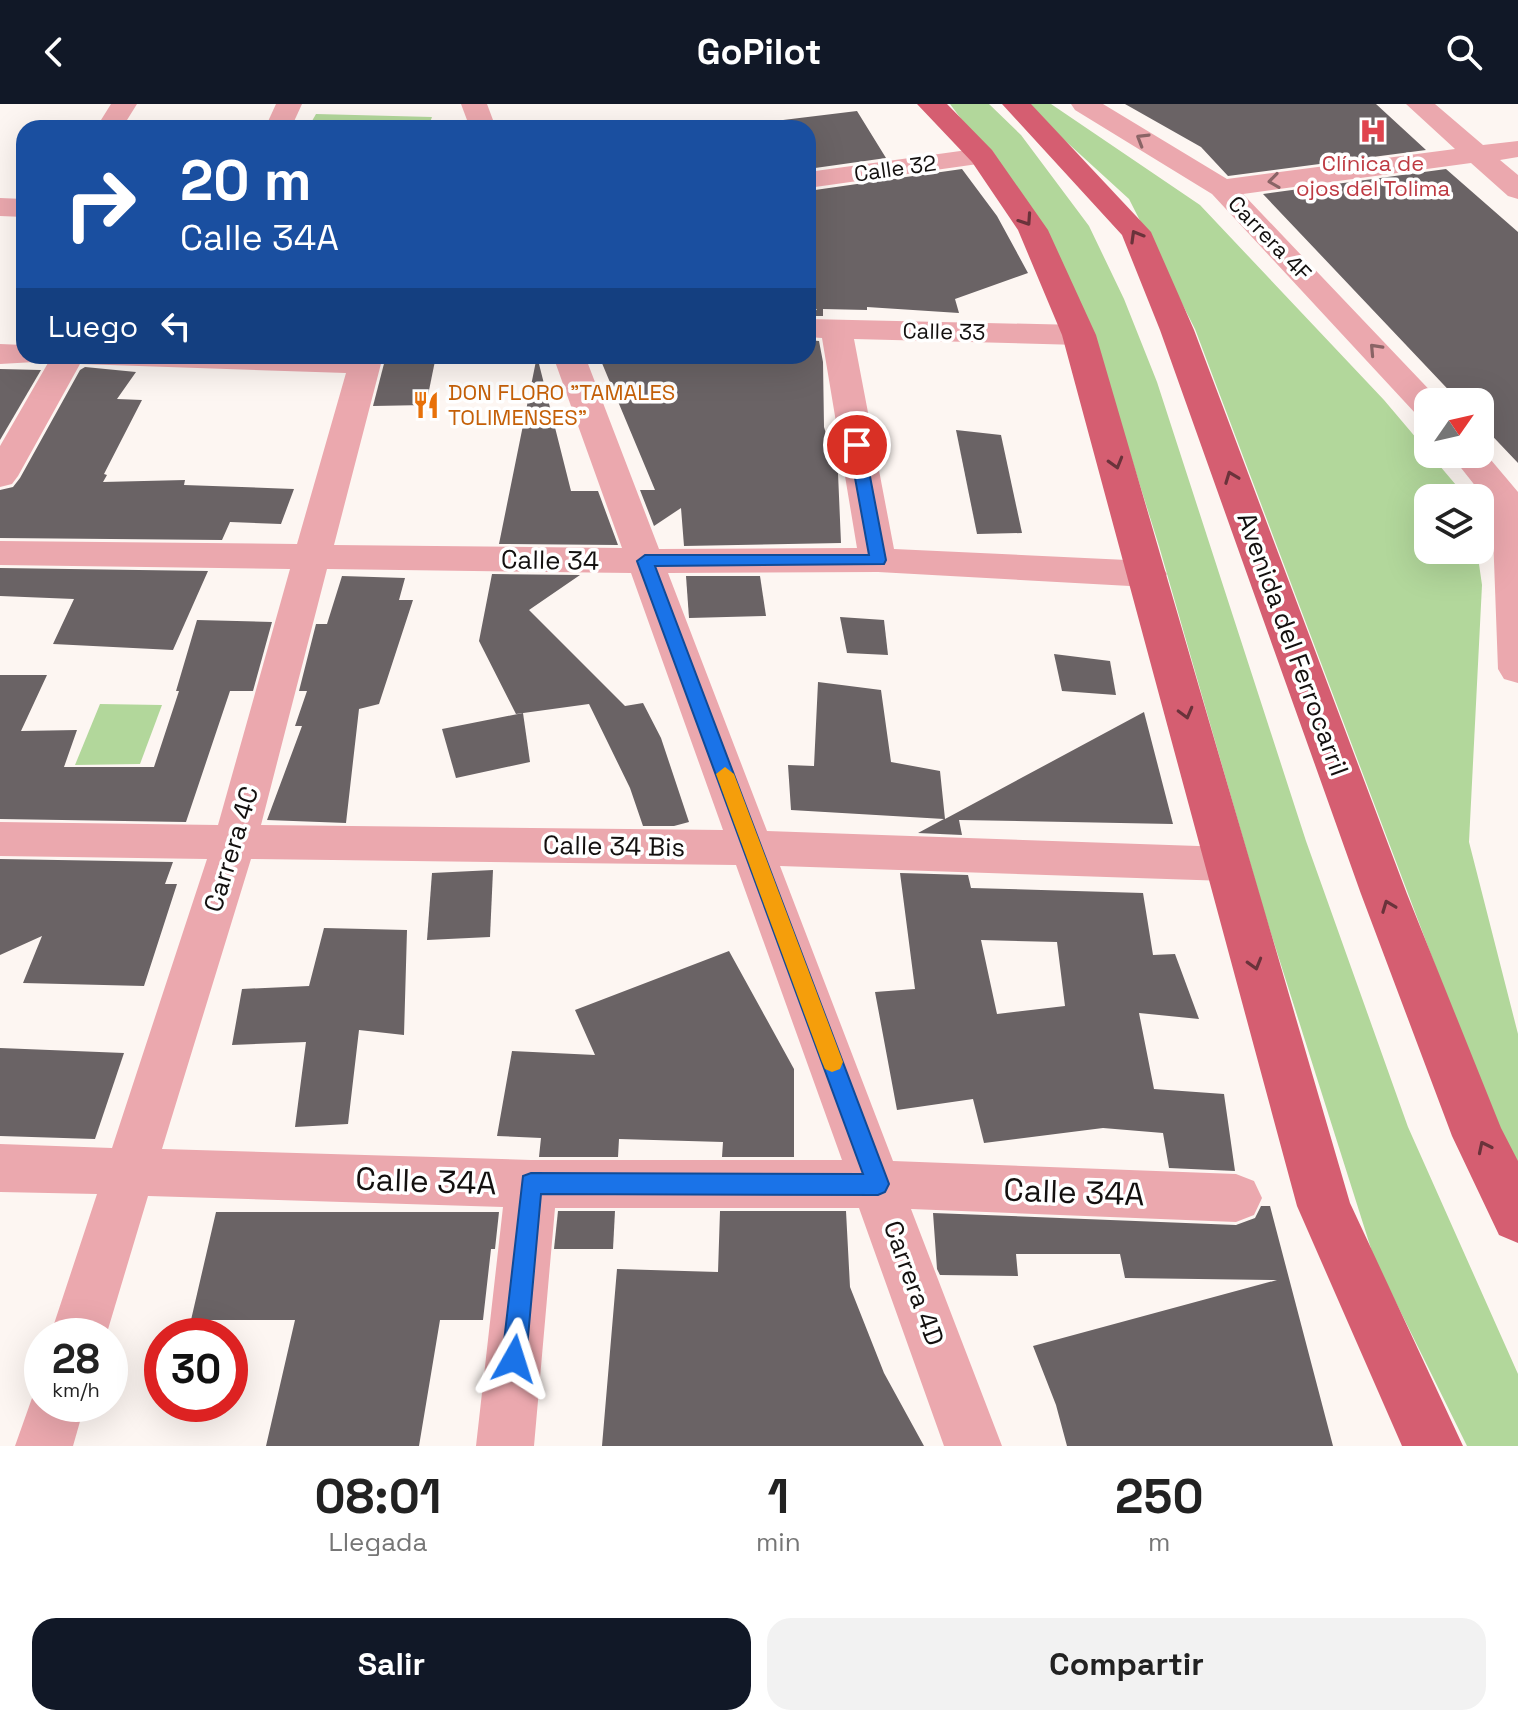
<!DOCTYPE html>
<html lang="es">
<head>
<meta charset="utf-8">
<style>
	:root { --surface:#fff; --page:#f2f2f2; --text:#222; --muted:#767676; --accent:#111827 }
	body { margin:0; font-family:"Space Grotesk",sans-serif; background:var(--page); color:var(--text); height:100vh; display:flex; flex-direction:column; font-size:30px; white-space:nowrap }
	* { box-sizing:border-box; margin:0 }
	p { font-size:26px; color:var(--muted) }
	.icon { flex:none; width:44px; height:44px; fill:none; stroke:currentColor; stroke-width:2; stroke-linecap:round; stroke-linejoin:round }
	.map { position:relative; height:1342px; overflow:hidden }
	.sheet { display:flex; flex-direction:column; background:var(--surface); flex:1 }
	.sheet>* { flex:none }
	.banner { position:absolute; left:16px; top:16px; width:800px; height:244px; border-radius:24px; box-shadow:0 8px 32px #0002; background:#1a4fa0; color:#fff; overflow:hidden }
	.needle { width:52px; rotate:56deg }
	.buttons { position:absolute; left:1414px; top:284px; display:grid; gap:16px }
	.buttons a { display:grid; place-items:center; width:80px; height:80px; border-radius:16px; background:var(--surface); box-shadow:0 8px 32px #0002; font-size:40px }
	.speed { position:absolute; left:24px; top:1214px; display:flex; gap:16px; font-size:40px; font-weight:700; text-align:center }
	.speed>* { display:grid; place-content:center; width:104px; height:104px; border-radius:50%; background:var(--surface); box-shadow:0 8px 32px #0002; line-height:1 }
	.speed small { font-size:20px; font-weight:400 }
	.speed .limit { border:12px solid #d22; background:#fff; color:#111 }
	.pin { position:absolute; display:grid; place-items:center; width:68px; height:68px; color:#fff; margin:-34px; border:4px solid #fff; border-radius:50%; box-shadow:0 2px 8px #0007 }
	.me { position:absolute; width:88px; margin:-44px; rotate:6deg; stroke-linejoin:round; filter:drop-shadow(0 0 6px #0008) }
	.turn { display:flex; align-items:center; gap:28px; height:168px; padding:0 32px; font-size:36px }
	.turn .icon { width:104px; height:104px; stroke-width:2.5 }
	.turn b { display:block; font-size:56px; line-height:68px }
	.then { display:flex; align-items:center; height:76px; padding:0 32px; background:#0003; gap:16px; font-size:30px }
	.eta { display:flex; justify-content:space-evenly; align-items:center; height:136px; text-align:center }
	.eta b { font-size:48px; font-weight:600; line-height:56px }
	.cta { display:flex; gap:16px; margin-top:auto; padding:16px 32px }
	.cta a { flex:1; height:92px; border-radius:24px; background:var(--accent); color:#fff; font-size:32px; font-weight:600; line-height:92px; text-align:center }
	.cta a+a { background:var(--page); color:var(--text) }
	header { display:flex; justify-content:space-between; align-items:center; height:104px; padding:0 32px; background:var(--accent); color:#fff; font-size:36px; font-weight:600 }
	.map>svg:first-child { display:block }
	.green { fill:#b2d79b }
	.building { fill:#6a6365; fill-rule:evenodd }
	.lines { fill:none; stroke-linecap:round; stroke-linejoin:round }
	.street { fill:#eba8ae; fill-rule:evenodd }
	.primary { fill:#d55e71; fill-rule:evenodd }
	.oneway { stroke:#8a6466 }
	.oneway2 { stroke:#6a333b }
	.route { fill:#1a73e8; stroke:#114b97; stroke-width:2 }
	.slow { fill:#f59e0b }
	.labels { text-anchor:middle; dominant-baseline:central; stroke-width:7; stroke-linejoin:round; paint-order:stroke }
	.far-health-label { font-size:22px; fill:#be3a42; stroke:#fff }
	.far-street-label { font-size:22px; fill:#13100f; stroke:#fff }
	.far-food-label { font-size:22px; fill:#c56008; stroke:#fff; text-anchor:start }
	.street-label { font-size:26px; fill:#13100f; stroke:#fff }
	.near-street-label { font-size:32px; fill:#13100f; stroke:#fff }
</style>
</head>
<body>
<header><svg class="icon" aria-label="back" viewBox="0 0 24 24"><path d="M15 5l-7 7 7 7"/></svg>GoPilot<svg class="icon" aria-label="search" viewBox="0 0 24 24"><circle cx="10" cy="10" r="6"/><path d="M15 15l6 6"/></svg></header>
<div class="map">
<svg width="1518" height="1342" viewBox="0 0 1518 1342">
	<rect width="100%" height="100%" fill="#fdf6f2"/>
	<g class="green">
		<polygon points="950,0 989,0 1021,31 1089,122 1124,195 1157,278 1306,737 1408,1023 1518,1270 1518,1342 1467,1342 1374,1154 1263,804 1159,442 1092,228 1051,135"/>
		<polygon points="1025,0 1051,0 1200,101 1384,296 1467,394 1428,394 1428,446 1477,446 1482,481 1469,738 1518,930 1518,1081 1195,225 1129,95"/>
		<polygon points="316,10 432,13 428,24 308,24"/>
		<polygon points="100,600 162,601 140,660 75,661"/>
	</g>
	<g class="building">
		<polygon points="1125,0 1376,0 1426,46 1228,72 1201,43"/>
		<polygon points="857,7 886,54 808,65 808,24 788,24 783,16"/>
		<polygon points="962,65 997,112 1028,169 955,195 959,209 867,203 867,206 823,205 823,212 812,212 817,205 808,205 808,87"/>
		<polygon points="1446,65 1518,128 1518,359 1480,319 1480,298 1460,298 1263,90"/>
		<polygon points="808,236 819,237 823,258 824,323 838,369 841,439 684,442 681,404 654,422 640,386 655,386 599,252 808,252"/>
		<polygon points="386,252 436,252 426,301 373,302"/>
		<polygon points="537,252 571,387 598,387 618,441 499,440"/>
		<polygon points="85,263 136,268 117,295 142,296 104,370 107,371 103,378 185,376 184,381 294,385 281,420 230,418 222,436 0,434 0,386 13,383 20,374 80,266"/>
		<polygon points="0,265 41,266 0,336"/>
		<polygon points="956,326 1001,331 1022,429 977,430"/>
		<polygon points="0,464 208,467 173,546 53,540 74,495 0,492"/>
		<polygon points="492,470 580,471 529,506 625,602 643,599 661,634 689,718 674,722 643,722 630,684 589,600 516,610 479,537"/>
		<polygon points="342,472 405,474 399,496 413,496 379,600 359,605 346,719 267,716 302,622 295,622 307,587 299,587 316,520 327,520"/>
		<polygon points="686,472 760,472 766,512 689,514"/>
		<polygon points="840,513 884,516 888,551 847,549"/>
		<polygon points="197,516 272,518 253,587 230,587 186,718 0,715 0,571 47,571 21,627 77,626 64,663 154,663 179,587 176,587"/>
		<polygon points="1054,550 1110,557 1116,591 1062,587"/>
		<polygon points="818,578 881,586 891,658 940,667 945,715 1144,608 1173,720 959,716 962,731 918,729 944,715 791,706 788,661 814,662"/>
		<polygon points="523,609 530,658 456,674 442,625"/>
		<polygon points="0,755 173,758 165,780 177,780 144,882 23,879 42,832 0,851"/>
		<polygon points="493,766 490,833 427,836 432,769"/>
		<path d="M 900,769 L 968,771 L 971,784 L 1143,789 L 1153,851 L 1175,850 L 1199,915 L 1139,909 L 1154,985 L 1224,990 L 1235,1067 L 1169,1064 L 1163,1029 L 1103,1024 L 984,1039 L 973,995 L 897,1006 L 875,888 L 915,885 ZM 981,836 L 1057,838 L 1065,902 L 997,910 Z"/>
		<polygon points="324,824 407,826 404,931 359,926 348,1020 295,1023 306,938 232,941 242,885 309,882"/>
		<polygon points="729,847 794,965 794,1053 722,1053 723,1038 619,1035 618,1053 539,1053 541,1034 497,1032 512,947 595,951 575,906"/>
		<polygon points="0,944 124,949 95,1035 0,1032"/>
		<polygon points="1261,1102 1270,1102 1333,1342 1067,1342 1056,1301 1033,1242 1277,1176 1125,1174 1120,1150 1016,1150 1018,1172 940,1171 937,1165 933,1109 1236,1121 1255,1114"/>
		<polygon points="558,1107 615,1107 613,1145 554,1145"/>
		<polygon points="720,1107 846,1107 850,1183 884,1269 924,1342 602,1342 617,1165 718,1168"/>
		<polygon points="216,1108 499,1108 495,1145 491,1145 483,1216 440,1216 419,1342 266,1342 295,1216 191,1216"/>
	</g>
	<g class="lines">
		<g class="street">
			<polygon points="111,0 137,0 122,24 96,24"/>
			<polygon points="276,0 302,0 291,24 265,24"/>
			<polygon points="461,0 487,0 496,24 470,24"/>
			<polygon points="1071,0 1103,0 1227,75 1455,45 1406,0 1435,0 1483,41 1518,37 1518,53 1500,56 1518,71 1518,95 1508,92 1471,59 1243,90 1441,298 1428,298 1428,313 1416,310 1212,90 1075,6"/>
			<polygon points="982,44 992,46 996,52 992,58 808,84 808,68"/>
			<polygon points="0,94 24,95 24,113 0,112"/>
			<path d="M 808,215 L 1079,221 L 1090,224 L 1095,231 L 1090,238 L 1079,241 L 854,235 L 894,445 L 1148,457 L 1161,461 L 1167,470 L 1161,479 L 1148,483 L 878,468 L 668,469 L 767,727 L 1227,743 L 1243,748 L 1249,760 L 1243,772 L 1227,777 L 780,762 L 893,1057 L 1236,1070 L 1254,1077 L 1262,1094 L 1254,1111 L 1236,1118 L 911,1105 L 1002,1342 L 944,1342 L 859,1104 L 555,1104 L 534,1342 L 476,1342 L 503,1103 L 148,1092 L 106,1232 L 50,1232 L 97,1090 L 0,1088 L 0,1040 L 112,1044 L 207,755 L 0,752 L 0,718 L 218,721 L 290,465 L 0,461 L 0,437 L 297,440 L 346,269 L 80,260 L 18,372 L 12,380 L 0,383 L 0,342 L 52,252 L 383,252 L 334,441 L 622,444 L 553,252 L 585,252 L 659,445 L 857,444 L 822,234 L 808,233 ZM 327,465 L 631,469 L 723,726 L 261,721 ZM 251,755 L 736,761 L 842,1056 L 531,1056 L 162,1045 Z"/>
			<polygon points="0,240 24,241 24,252 39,252 35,258 0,260"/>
			<polygon points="1480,343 1518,388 1518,579 1504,575 1498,565 1492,403 1450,350 1480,350"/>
			<polygon points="42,1278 42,1300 85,1300 73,1342 15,1342 37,1280"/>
		</g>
		<g class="primary">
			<polygon points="917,0 947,0 992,46 1048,126 1096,231 1350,1099 1463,1342 1402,1342 1297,1102 1062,231 1018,126 972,58"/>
			<polygon points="1002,0 1031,0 1151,128 1194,226 1407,790 1501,1024 1518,1057 1518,1139 1499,1131 1452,1032 1361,790 1160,226 1122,131"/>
		</g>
	</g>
	<defs><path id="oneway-chevron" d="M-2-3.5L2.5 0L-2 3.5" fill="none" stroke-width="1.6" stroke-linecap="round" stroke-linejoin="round" transform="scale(2)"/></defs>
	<g class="oneway">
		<use href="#oneway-chevron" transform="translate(1142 35) rotate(-149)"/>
		<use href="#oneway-chevron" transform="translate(1274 77) rotate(172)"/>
		<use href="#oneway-chevron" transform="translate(1375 245) rotate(-133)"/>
	</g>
	<g class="oneway2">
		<use href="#oneway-chevron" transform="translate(1026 116) rotate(56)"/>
		<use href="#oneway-chevron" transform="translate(1136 132) rotate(-120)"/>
		<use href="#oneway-chevron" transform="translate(1116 359) rotate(74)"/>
		<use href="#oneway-chevron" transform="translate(1231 373) rotate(-111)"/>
		<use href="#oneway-chevron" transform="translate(1186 609) rotate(75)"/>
		<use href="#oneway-chevron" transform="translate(1388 802) rotate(-111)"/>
		<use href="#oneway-chevron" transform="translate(1255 860) rotate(74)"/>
		<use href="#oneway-chevron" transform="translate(1484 1043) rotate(-116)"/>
	</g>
	<polygon class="route" points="857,336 864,341 886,456 884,460 655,462 889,1080 885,1088 878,1091 541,1090 526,1255 522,1263 514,1267 505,1263 502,1255 523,1072 531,1069 863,1070 637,457 645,451 869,451 849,341"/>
	<polygon class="slow" points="725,663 734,670 843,958 840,965 832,968 825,965 822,958 716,670"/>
	<defs>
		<g id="hospital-bare" transform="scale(2.16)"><path d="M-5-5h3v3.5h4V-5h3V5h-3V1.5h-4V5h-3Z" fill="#e0444e" stroke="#fff" stroke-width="2.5" paint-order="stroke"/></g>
		<g id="restaurant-bare" transform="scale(2.16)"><path d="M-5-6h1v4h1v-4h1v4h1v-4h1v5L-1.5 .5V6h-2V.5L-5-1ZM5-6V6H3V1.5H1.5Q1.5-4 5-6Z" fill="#e8710a" stroke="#fff" stroke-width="2.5" paint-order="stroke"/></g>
	</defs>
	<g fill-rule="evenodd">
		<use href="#hospital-bare" x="1373" y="27"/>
		<use href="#restaurant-bare" x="426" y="301"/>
	</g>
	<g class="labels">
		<g class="far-health-label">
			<text x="1373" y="59">Clínica de<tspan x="1373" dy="25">ojos del Tolima</tspan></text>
		</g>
		<g class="far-street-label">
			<text transform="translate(895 64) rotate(-8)">Calle 32</text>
			<text transform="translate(1270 134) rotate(46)">Carrera 4F</text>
			<text transform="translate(944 227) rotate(1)">Calle 33</text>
		</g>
		<g class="far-food-label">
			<text x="448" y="288">DON FLORO "TAMALES<tspan x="448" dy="25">TOLIMENSES"</tspan></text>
		</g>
		<g class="street-label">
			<text transform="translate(550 456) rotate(1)">Calle 34</text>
			<text transform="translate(1293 540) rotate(70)">Avenida del Ferrocarril</text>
			<text transform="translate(614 742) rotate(1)">Calle 34 Bis</text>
			<text transform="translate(231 745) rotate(-73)">Carrera 4C</text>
			<text transform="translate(914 1179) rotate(70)">Carrera 4D</text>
		</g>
		<g class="near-street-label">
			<text transform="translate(426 1077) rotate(2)">Calle 34A</text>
			<text transform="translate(1074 1088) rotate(2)">Calle 34A</text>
		</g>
	</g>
</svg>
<div class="buttons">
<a><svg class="needle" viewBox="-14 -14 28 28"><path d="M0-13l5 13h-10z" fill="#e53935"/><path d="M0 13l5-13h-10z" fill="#767676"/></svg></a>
<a><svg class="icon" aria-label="layers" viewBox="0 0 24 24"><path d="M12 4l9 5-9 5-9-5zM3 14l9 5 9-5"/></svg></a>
</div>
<div class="speed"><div>28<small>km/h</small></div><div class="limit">30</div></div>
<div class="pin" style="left:857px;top:341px;background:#d93025"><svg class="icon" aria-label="arrive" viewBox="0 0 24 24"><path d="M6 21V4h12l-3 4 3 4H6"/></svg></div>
<svg class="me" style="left:514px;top:1255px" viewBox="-20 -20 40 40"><path d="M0-17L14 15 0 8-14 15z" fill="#1a73e8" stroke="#fff" stroke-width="4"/></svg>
<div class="banner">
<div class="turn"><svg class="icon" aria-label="right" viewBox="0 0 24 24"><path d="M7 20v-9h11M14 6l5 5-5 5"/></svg><div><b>20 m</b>Calle 34A</div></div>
<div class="then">Luego<svg class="icon" aria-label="left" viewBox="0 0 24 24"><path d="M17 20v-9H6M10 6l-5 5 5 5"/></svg></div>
</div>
</div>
<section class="sheet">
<div class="eta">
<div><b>08:01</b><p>Llegada</p></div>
<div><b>1</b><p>min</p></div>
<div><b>250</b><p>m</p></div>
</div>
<div class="cta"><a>Salir</a><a>Compartir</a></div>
</section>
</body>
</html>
